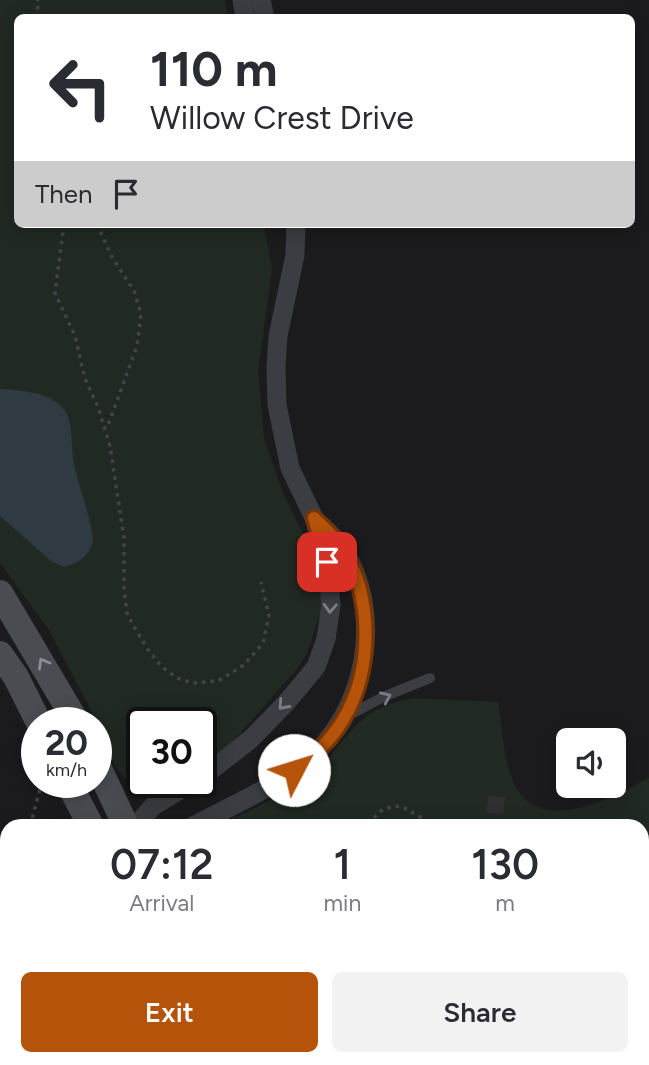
<!DOCTYPE html>
<html lang="en">
<head>
<meta charset="utf-8">
<style>
	:root { --surface:#fff; --page:#f2f2f3; --text:#2b2b33; --muted:#7c7c81; --accent:#b45309 }
	body { margin:0; font-family:Figtree,sans-serif; background:var(--page); color:var(--text); height:100vh; display:flex; flex-direction:column; font-size:26px; white-space:nowrap }
	* { box-sizing:border-box; margin:0 }
	p { font-size:23px; color:var(--muted) }
	.icon { flex:none; width:38px; height:38px; fill:none; stroke:currentColor; stroke-width:2; stroke-linecap:round; stroke-linejoin:round }
	.map { position:relative; flex:1; overflow:hidden }
	.details { position:absolute; left:0px; top:819px; width:649px; height:247px; display:flex; flex-direction:column; background:var(--surface); border-radius:21px 21px 0 0; box-shadow:0 4px 18px #0003 }
	.details>* { flex:none }
	.top-card { position:absolute; left:14px; top:14px; width:621px; height:214px; border-radius:10px; box-shadow:0 4px 18px #0003; background:#fff; color:var(--text); overflow:hidden }
	.controls { position:absolute; left:556px; top:728px; display:grid; gap:14px }
	.controls a { display:grid; place-items:center; width:70px; height:70px; border-radius:10px; background:var(--surface); box-shadow:0 4px 18px #0003; font-size:35px }
	.speed { position:absolute; left:21px; top:707px; display:flex; gap:14px; font-size:35px; font-weight:700; text-align:center }
	.speed>* { display:grid; place-content:center; width:91px; height:91px; border-radius:50%; background:var(--surface); box-shadow:0 4px 18px #0003; line-height:1 }
	.speed small { font-size:18px; font-weight:400 }
	.speed .limit { border:4px solid #111; border-radius:10px; background:#fff; color:#111 }
	.pin { position:absolute; display:grid; place-items:center; width:60px; height:60px; color:#fff; margin:-30px; border-radius:14px; box-shadow:0 4px 10px #0006 }
	.me { position:absolute; width:77px; margin:-38px; rotate:50deg; stroke-linejoin:round; filter:drop-shadow(0 0 5px #0008) }
	.turn { display:flex; align-items:center; gap:24px; height:147px; padding:0 21px; font-size:32px }
	.turn .icon { width:91px; height:91px; stroke-width:2.5 }
	.turn b { display:block; font-size:49px; line-height:60px }
	.then { display:flex; align-items:center; height:66px; padding:0 21px; background:#0003; gap:14px; font-size:26px }
	.eta { display:flex; justify-content:space-evenly; align-items:center; height:119px; text-align:center }
	.eta b { font-size:42px; font-weight:600; line-height:49px }
	.action { display:flex; gap:14px; margin-top:auto; padding:14px 21px }
	.action a { flex:1; height:80px; border-radius:10px; background:var(--accent); color:#fff; font-size:28px; font-weight:600; line-height:80px; text-align:center }
	.action a+a { background:var(--page); color:var(--text) }
	.map>svg:first-child { display:block }
	.green { fill:#202922 }
	.water { fill:#303a42 }
	.building { fill:#2e2e31 }
	.lines { fill:none; stroke-linecap:round; stroke-linejoin:round }
	.path { stroke:#424449; stroke-width:3.5; stroke-dasharray:3.5 5; stroke-linecap:butt }
	.service { stroke:#3c3d42; stroke-width:10 }
	.minor { stroke:#3c3d42; stroke-width:19 }
	.tertiary { stroke:#3c3d42; stroke-width:23 }
	.secondary { stroke:#4a4c52; stroke-width:26 }
	.oneway { stroke:#7a7d85 }
	.oneway2 { stroke:#8a8e97 }
	.route-casing { stroke:#753606; stroke-width:18 }
	.route { stroke:#b45309; stroke-width:12 }
</style>
</head>
<body>
<div class="map">
<svg width="649" height="1065" viewBox="0 0 649 1065">
	<rect width="100%" height="100%" fill="#1b1b1d"/>
	<g class="green">
		<path d="M 0,0 L 225,0 L 228,17 L 18,18 L 18,224 L 264,224 L 272,270 L 258,371 L 264,438 L 284,496 L 312,551 L 323,593 L 321,611 L 307,653 L 297,669 L 230,745 L 201,763 L 201,723 L 142,723 L 142,782 L 160,782 C 129,791 120,777 108,752 C 103,742 97,732 96,720 L 49,630 L 0,563 Z"/>
		<path d="M 412,698 L 498,702 C 502,726 503,755 512,778 C 534,839 610,799 649,778 L 649,1065 L 298,1065 L 292,1059 L 642,1059 L 642,826 L 218,826 C 249,810 284,796 312,774 C 336,755 349,725 376,710 C 387,704 400,701 412,698 Z"/>
	</g>
	<path class="water" d="M 0,389 C 22,390 63,393 69,420 C 73,436 71,453 75,469 C 81,493 91,517 93,542 C 88,557 79,563 64,567 L 51,561 L 0,516 Z"/>
	<polygon class="building" points="488,795 505,797 503,814 486,813"/>
	<g class="lines">
		<g class="path">
			<polyline points="37,18 38,0"/>
			<polyline points="64,224 55,293 75,336 85,379 98,407 110,446 124,538 124,590 127,613 134,627 149,651 162,667 177,678 193,683 218,681 244,665 263,643 269,616 261,582"/>
			<polyline points="97,224 112,257 134,291 141,314 137,346 107,428"/>
			<polyline points="30,826 42,782"/>
			<path d="M 371,826 C 376,810 385,807 401,806 L 427,821 L 487,822 L 505,826"/>
			<polyline points="642,863 649,865"/>
			<polyline points="0,879 7,872"/>
			<polyline points="0,1013 7,1049"/>
			<polyline points="642,1039 649,1044"/>
			<polyline points="9,1059 10,1065"/>
		</g>
		<polyline class="service" points="344,718 383,697 430,678"/>
		<g class="minor">
			<polyline points="242,0 245,18"/>
			<polyline points="261,0 265,18"/>
			<polyline points="201,778 251,739 286,703 316,667 326,639 331,605 327,562 314,518 290,468 277,405 276,367 278,336 295,255 296,224"/>
			<polyline points="136,826 153,806 193,782"/>
			<path d="M 193,826 C 231,806 271,789 305,762 C 366,714 387,611 340,545 C 334,536 325,529 318,522"/>
		</g>
		<polyline class="tertiary" points="38,1059 40,1065"/>
		<g class="secondary">
			<polyline points="0,593 77,723"/>
			<polyline points="0,654 16,677 39,723"/>
			<polyline points="96,762 126,826"/>
			<polyline points="68,782 91,826"/>
			<polyline points="220,1059 225,1065"/>
			<polyline points="256,1059 262,1065"/>
		</g>
	</g>
	<defs><path id="oneway-chevron" d="M-2-3.5L2.5 0L-2 3.5" fill="none" stroke-width="1.6" stroke-linecap="round" stroke-linejoin="round" transform="scale(1.75)"/></defs>
	<g class="oneway">
		<use href="#oneway-chevron" transform="translate(330 608) rotate(93)"/>
		<use href="#oneway-chevron" transform="translate(386 697) rotate(-24)"/>
		<use href="#oneway-chevron" transform="translate(283 705) rotate(132)"/>
	</g>
	<use class="oneway2" href="#oneway-chevron" transform="translate(43 663) rotate(-120)"/>
	<g class="lines">
		<g class="route-casing">
			<path id="route" d="M 294,770 C 313,757 331,740 343,720 C 373,670 374,595 340,546 C 334,536 323,527 314,518 L 327,562"/>
		</g>
		<use href="#route" class="route"/>
	</g>
</svg>
<div class="controls">
<a><svg class="icon" aria-label="sound" viewBox="0 0 24 24"><path d="M4 9h4l5-4v14l-5-4H4zM17 9q2 3 0 6"/></svg></a>
</div>
<div class="speed"><div>20<small>km/h</small></div><div class="limit">30</div></div>
<div class="pin" style="left:327px;top:562px;background:#d93025"><svg class="icon" aria-label="arrive" viewBox="0 0 24 24"><path d="M6 21V4h12l-3 4 3 4H6"/></svg></div>
<svg class="me" style="left:294px;top:770px" viewBox="-20 -20 40 40"><circle r="19" fill="#fff"/><path d="M0-13L10 11 0 6-10 11z" fill="#b45309"/></svg>
<div class="top-card">
<div class="turn"><svg class="icon" aria-label="left" viewBox="0 0 24 24"><path d="M17 20v-9H6M10 6l-5 5 5 5"/></svg><div><b>110 m</b>Willow Crest Drive</div></div>
<div class="then">Then<svg class="icon" aria-label="arrive" viewBox="0 0 24 24"><path d="M6 21V4h12l-3 4 3 4H6"/></svg></div>
</div>
<section class="details">
<div class="eta">
<div><b>07:12</b><p>Arrival</p></div>
<div><b>1</b><p>min</p></div>
<div><b>130</b><p>m</p></div>
</div>
<div class="action"><a>Exit</a><a>Share</a></div>
</section>
</div>
</body>
</html>
